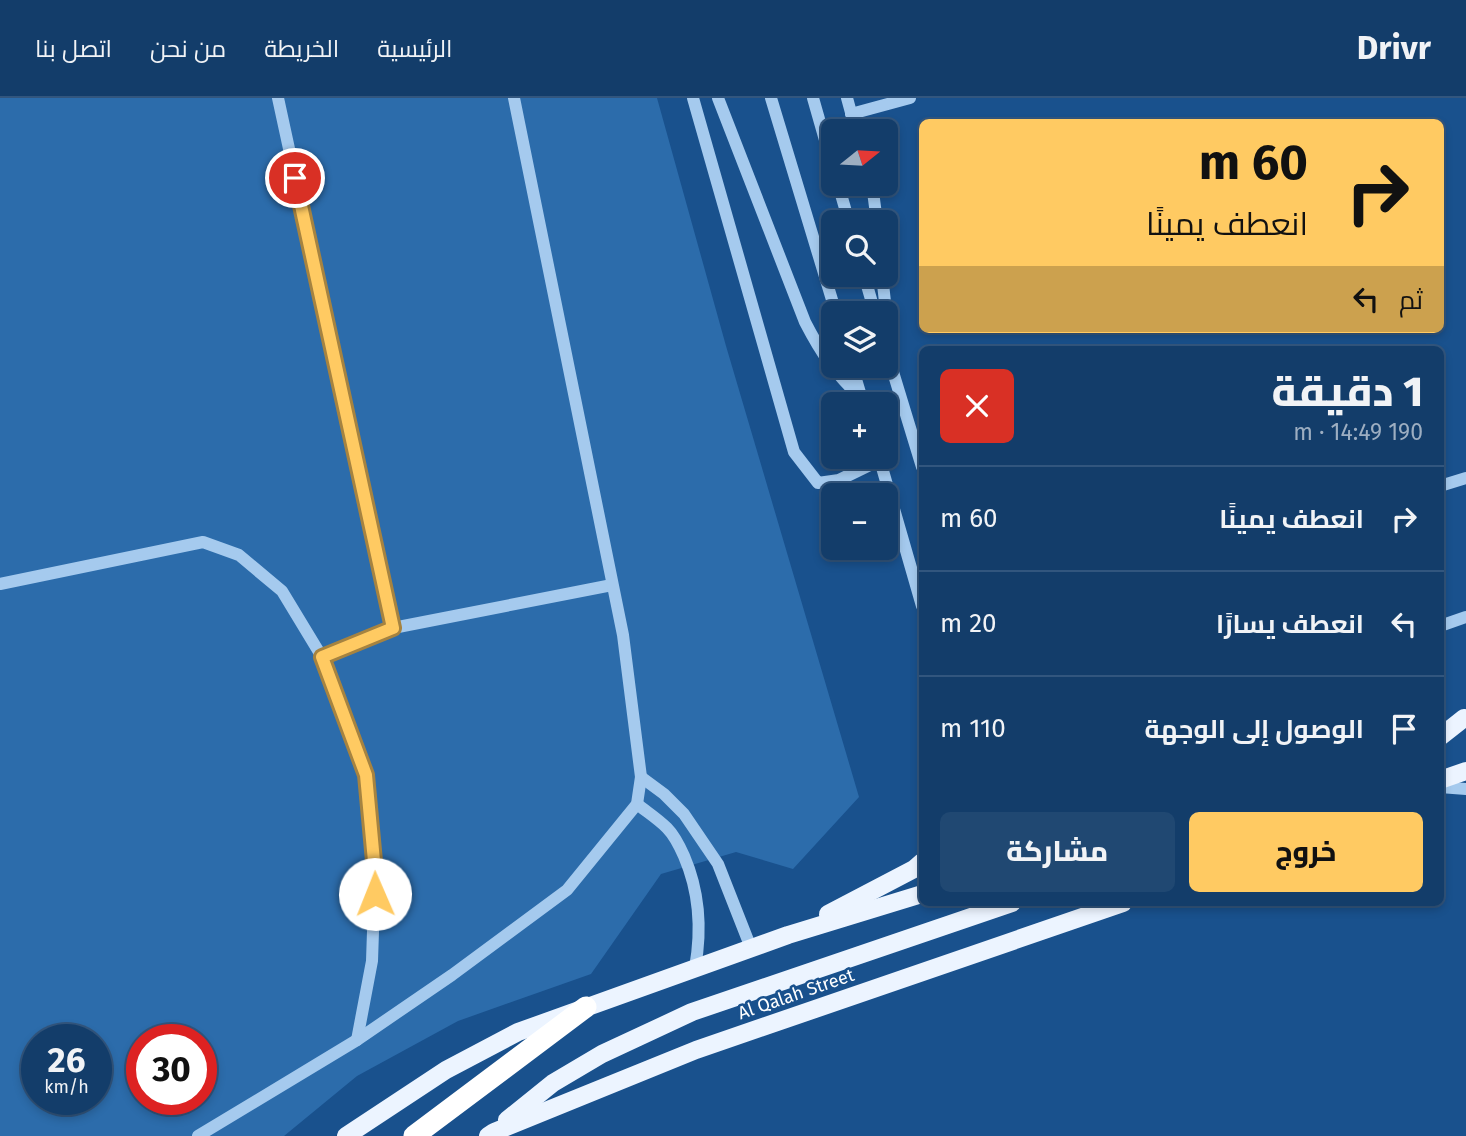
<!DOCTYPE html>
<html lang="ar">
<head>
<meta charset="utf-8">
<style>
	:root { --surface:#133d6a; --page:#204872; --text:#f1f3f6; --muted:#9daec1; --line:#32567e; --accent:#ffca62 }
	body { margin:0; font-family:"Fira Sans",Cairo,sans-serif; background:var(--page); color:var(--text); direction:rtl; height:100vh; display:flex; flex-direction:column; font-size:26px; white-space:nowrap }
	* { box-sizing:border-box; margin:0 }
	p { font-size:23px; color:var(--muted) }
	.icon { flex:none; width:38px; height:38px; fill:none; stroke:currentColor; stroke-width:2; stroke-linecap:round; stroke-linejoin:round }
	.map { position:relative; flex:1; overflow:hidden; direction:ltr }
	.sheet { position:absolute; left:919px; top:248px; width:525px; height:560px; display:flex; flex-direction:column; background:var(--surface); border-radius:10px; box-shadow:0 4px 10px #0003,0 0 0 2px var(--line); direction:rtl }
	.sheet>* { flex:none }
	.hud { position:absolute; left:919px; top:21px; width:525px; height:214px; border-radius:10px; box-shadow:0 4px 10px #0003,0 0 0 2px var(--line); direction:rtl; background:#ffca62; color:#111; overflow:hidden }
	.needle { width:46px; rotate:72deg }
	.tools { position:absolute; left:821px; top:21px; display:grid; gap:14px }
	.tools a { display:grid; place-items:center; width:77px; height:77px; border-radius:10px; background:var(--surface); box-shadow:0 4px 10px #0003,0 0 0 2px var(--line); font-size:35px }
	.speed { position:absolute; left:21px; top:926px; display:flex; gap:14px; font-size:35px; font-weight:700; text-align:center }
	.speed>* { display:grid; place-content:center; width:91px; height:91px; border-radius:50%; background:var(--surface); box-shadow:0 4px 10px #0003,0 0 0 2px var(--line); line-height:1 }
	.speed small { font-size:18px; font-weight:400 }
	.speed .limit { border:10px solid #d22; background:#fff; color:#111 }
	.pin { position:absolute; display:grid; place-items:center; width:60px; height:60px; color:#fff; margin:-30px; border:4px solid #fff; border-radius:50%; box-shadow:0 2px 7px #0007 }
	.me { position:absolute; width:77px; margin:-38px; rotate:359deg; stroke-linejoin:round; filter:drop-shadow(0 0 5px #0008) }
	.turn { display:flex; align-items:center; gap:24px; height:147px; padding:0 21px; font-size:32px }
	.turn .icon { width:91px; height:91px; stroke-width:2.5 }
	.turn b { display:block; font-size:49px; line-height:60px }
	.then { display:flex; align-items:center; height:66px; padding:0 21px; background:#0003; gap:14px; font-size:26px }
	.round { display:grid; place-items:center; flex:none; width:74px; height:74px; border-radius:10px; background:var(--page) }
	.summary { display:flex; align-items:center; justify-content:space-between; height:119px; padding:0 21px }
	h1 { font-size:42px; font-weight:800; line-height:52px }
	.action { display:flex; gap:14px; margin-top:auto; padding:14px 21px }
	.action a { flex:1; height:80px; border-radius:10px; background:var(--accent); color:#111; font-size:28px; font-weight:800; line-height:80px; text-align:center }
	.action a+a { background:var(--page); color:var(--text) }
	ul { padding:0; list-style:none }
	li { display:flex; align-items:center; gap:21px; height:105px; padding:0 21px; border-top:2px solid var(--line) }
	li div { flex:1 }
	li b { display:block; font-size:26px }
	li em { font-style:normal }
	header { display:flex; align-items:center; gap:42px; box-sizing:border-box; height:98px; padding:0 35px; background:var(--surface); border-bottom:2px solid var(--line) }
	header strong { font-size:33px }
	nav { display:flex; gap:38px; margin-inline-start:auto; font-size:24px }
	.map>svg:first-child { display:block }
	.park { fill:#2c6cab; fill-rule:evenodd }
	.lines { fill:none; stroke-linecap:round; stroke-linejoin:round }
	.minor { stroke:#a5caee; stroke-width:12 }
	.major { stroke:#ecf4ff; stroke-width:18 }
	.highway { stroke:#fff; stroke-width:21 }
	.route-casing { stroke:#a68340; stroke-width:18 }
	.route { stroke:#ffca62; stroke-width:12 }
	.labels { text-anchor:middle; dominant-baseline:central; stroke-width:5; stroke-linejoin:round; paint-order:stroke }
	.street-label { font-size:18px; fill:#fff; stroke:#19518d }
</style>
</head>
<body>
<header>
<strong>Drivr</strong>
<nav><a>الرئيسية</a><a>الخريطة</a><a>من نحن</a><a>اتصل بنا</a></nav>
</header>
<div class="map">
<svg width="1466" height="1038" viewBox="0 0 1466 1038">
	<rect width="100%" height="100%" fill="#19518d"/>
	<path class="park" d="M 0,0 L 657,0 L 726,248 L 859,699 L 793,771 L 736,754 L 661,776 L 591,876 L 458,923 L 357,978 L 284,1038 L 0,1038 ZM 37,942 L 96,942 L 96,1001 L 37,1001 ZM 142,942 L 201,942 L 201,1001 L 142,1001 Z"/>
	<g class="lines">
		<g class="minor">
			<polyline points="278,0 393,530"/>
			<polyline points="693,0 794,354 818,385 839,382 880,362"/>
			<path d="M 718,0 L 805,224 C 822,257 835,275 862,301"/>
			<polyline points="771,0 836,215"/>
			<polyline points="813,0 833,70"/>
			<polyline points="847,0 856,33"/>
			<polyline points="851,16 910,0"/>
			<polyline points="838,86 849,124"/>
			<polyline points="872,86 877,124"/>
			<polyline points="864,177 875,215"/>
			<polyline points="882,177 891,258"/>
			<polyline points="886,251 922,369"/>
			<polyline points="852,268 861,298"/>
			<polyline points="879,359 922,508"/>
			<polyline points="1440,388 1466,380"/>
			<polyline points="0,486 203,444 239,457 282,493 322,559 366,677 375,774 372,863 357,942"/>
			<polyline points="1440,528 1466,519"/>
			<polyline points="322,559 393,530 612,487"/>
			<polyline points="641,679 664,696 684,716 718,766 751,850"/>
			<polyline points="1440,689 1466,691"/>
			<path d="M 637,706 C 647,714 658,721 667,730 C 674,737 680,749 684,758 C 700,795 702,831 695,870"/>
			<polyline points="198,1038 357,942 452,877 567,792 637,706 641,679 623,537 514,0"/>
		</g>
		<g class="major">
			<polyline points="1440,639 1464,620"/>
			<polyline points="1440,682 1466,673"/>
			<polyline points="828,816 914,771 922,764"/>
			<polyline points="507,1022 553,985 602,956 692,914 1012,805"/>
			<polyline points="346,1038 446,972 518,934 788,837 922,796"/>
			<polyline points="488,1038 494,1034 696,952 1123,805"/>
		</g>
		<polyline class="highway" points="414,1038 586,909"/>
	</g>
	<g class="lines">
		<g class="route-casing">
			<polyline id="route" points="295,80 393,530 322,559 366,677 375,774 375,796"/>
		</g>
		<use href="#route" class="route"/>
	</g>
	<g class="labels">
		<g class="street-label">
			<text transform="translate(796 896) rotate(-19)">Al Qalah Street</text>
		</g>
	</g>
</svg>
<div class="tools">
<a><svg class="needle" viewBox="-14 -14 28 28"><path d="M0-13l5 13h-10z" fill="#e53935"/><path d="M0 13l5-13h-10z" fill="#9daec1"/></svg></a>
<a><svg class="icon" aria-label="search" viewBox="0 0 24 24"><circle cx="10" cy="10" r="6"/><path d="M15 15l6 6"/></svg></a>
<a><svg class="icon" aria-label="layers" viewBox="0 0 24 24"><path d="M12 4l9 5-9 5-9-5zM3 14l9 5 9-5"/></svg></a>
<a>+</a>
<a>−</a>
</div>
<div class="speed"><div>26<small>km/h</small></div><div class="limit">30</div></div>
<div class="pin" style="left:295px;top:80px;background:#d93025"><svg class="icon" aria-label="arrive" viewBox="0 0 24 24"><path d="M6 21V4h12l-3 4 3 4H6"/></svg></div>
<svg class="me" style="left:375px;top:796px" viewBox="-20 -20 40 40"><circle r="19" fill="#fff"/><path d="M0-13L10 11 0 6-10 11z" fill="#ffca62"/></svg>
<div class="hud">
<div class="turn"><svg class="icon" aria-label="right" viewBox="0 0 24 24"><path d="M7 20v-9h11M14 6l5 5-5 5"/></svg><div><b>60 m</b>انعطف يمينًا</div></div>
<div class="then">ثم<svg class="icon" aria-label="left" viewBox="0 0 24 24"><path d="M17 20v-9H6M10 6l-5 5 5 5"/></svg></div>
</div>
<section class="sheet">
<div class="summary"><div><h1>1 دقيقة</h1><p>190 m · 14:49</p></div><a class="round" style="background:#d93025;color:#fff"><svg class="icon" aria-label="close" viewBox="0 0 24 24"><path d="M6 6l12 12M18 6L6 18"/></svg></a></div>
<ul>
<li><svg class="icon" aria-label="right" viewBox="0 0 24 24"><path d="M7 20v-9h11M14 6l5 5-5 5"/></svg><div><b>انعطف يمينًا</b></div><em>60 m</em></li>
<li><svg class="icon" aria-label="left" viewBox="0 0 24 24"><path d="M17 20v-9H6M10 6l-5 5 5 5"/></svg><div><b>انعطف يسارًا</b></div><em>20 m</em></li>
<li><svg class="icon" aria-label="arrive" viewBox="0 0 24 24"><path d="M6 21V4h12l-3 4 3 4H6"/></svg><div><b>الوصول إلى الوجهة</b></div><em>110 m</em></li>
</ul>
<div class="action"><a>خروج</a><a>مشاركة</a></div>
</section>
</div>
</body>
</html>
